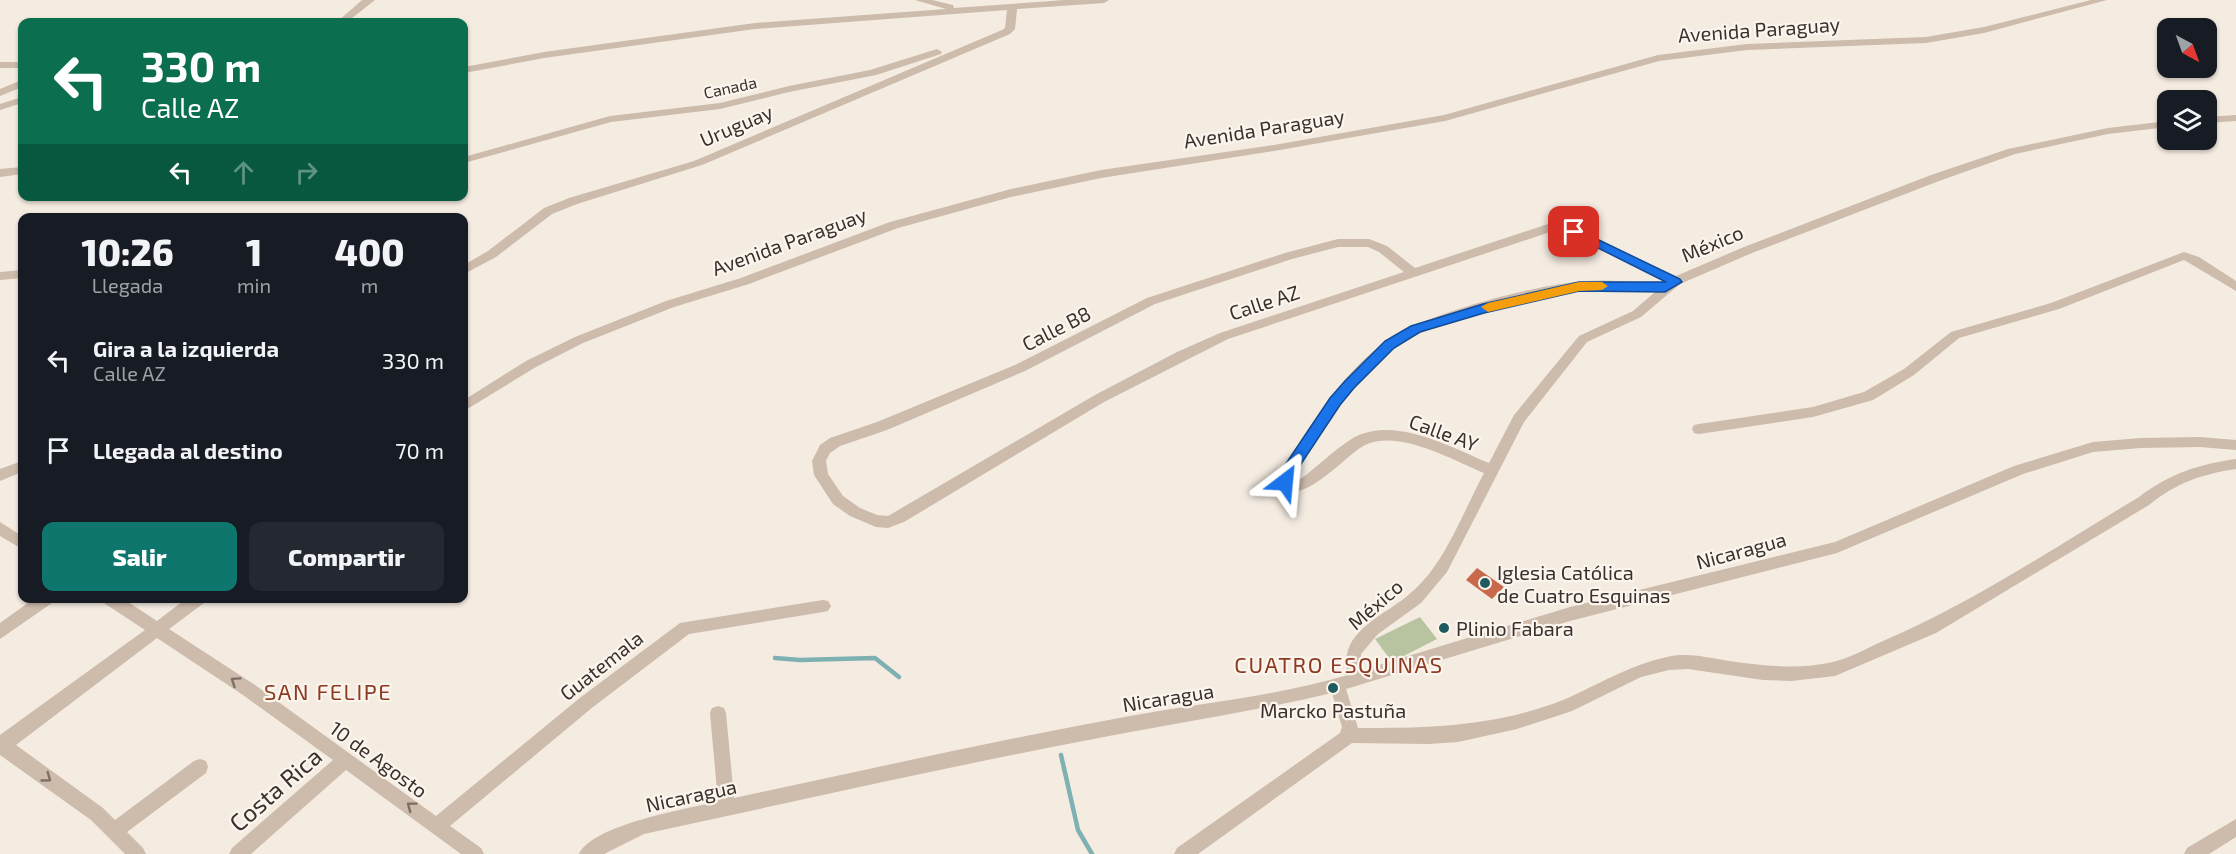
<!DOCTYPE html>
<html lang="es">
<head>
<meta charset="utf-8">
<style>
	:root { --surface:#171b24; --page:#242831; --text:#f1f3f6; --muted:#9ea1a6; --accent:#0f766e }
	body { margin:0; font-family:"Exo 2",sans-serif; background:var(--page); color:var(--text); height:100vh; display:flex; flex-direction:column; font-size:22px; white-space:nowrap }
	* { box-sizing:border-box; margin:0 }
	p { font-size:20px; color:var(--muted) }
	.icon { flex:none; width:33px; height:33px; fill:none; stroke:currentColor; stroke-width:2; stroke-linecap:round; stroke-linejoin:round }
	.map { position:relative; flex:1; overflow:hidden }
	.sheet { position:absolute; left:18px; top:213px; width:450px; height:390px; display:flex; flex-direction:column; background:var(--surface); border-radius:12px; box-shadow:0 2px 4px #0004 }
	.sheet>* { flex:none }
	.hud { position:absolute; left:18px; top:18px; width:450px; height:183px; border-radius:12px; box-shadow:0 2px 4px #0004; background:#0b6e4f; color:#fff; overflow:hidden }
	.needle { width:39px; rotate:139deg }
	.tools { position:absolute; left:2157px; top:18px; display:grid; gap:12px }
	.tools a { display:grid; place-items:center; width:60px; height:60px; border-radius:12px; background:var(--surface); box-shadow:0 2px 4px #0004; font-size:30px }
	.pin { position:absolute; display:grid; place-items:center; width:51px; height:51px; color:#fff; margin:-26px; border-radius:12px; box-shadow:0 3px 9px #0006 }
	.me { position:absolute; width:66px; margin:-33px; rotate:29deg; stroke-linejoin:round; filter:drop-shadow(0 0 4px #0008) }
	.turn { display:flex; align-items:center; gap:21px; height:126px; padding:0 24px; font-size:27px }
	.turn .icon { width:78px; height:78px; stroke-width:2.5 }
	.turn b { display:block; font-size:42px; line-height:51px }
	.lanes { display:flex; align-items:center; height:57px; padding:0 24px; background:#0003; justify-content:center; gap:30px; direction:ltr }
	.lanes .off { opacity:.35 }
	.eta { display:flex; justify-content:space-evenly; align-items:center; height:102px; text-align:center }
	.eta b { font-size:36px; font-weight:800; line-height:42px }
	.action { display:flex; gap:12px; margin-top:auto; padding:12px 24px }
	.action a { flex:1; height:69px; border-radius:12px; background:var(--accent); color:#fff; font-size:24px; font-weight:800; line-height:69px; text-align:center }
	.action a+a { background:var(--page); color:var(--text) }
	ul { padding:0; list-style:none }
	li { display:flex; align-items:center; gap:18px; height:90px; padding:0 24px }
	li div { flex:1 }
	li b { display:block; font-size:22px }
	li em { font-style:normal }
	.map>svg:first-child { display:block }
	.green { fill:#b8c4a0 }
	.lines { fill:none; stroke-linecap:round; stroke-linejoin:round }
	.stream { stroke:#7fb0b2; stroke-width:4.5 }
	.building { fill:#c8694b }
	.street { fill:#cdbbac; fill-rule:evenodd }
	.oneway { stroke:#7d6f65 }
	.route { fill:#1a73e8; stroke:#114b97; stroke-width:1.5 }
	.slow { fill:#f59e0b }
	.poi-dot { fill:#1f5a5e; stroke:#fbf5ee; stroke-width:2 }
	.labels { text-anchor:middle; dominant-baseline:central; stroke-width:4.5; stroke-linejoin:round; paint-order:stroke }
	.far-street-label { font-size:16px; fill:#3b302b; stroke:#fbf5ee }
	.street-label { font-size:20px; fill:#3b302b; stroke:#fbf5ee }
	.poi-label { font-size:20px; fill:#3b302b; stroke:#fbf5ee; text-anchor:start }
	.quarter-label { font-size:22px; letter-spacing:1.5px; fill:#8c3b22; stroke:#fbf5ee }
	.near-street-label { font-size:24px; fill:#3b302b; stroke:#fbf5ee }
</style>
</head>
<body>
<div class="map">
<svg width="2236" height="854" viewBox="0 0 2236 854">
	<rect width="100%" height="100%" fill="#f4ebe1"/>
	<polygon class="green" points="1420,617 1437,639 1392,662 1375,639"/>
	<g class="lines">
		<g class="stream">
			<polyline points="775,658 800,660 875,658 899,677"/>
			<polyline points="1061,755 1078,830 1092,854"/>
		</g>
	</g>
	<polygon class="building" points="1477,568 1504,587 1492,599 1466,580"/>
	<g class="lines">
		<g class="street">
			<polygon points="362,0 375,0 347,22 337,22"/>
			<polygon points="915,0 932,0 953,5 954,8 1065,0 1109,0 1104,3 1017,9 1015,29 1010,34 702,165 577,204 552,214 496,257 464,274 464,265 488,251 544,208 569,198 694,161 1002,30 1005,28 1007,10 755,29 544,58 464,73 464,67 544,52 755,23 946,9"/>
			<polygon points="2091,0 2107,0 1984,33 1926,43 1747,50 1659,61 1445,121 1274,151 1101,178 1011,197 898,228 749,284 674,307 583,343 536,367 464,411 464,400 526,361 575,337 666,301 741,278 890,222 1011,189 1101,170 1274,145 1444,115 1658,55 1747,44 1926,37 1984,27"/>
			<polygon points="937,49 942,52 941,54 876,75 789,92 720,109 611,122 464,163 464,157 610,116 720,103 789,86 870,70"/>
			<rect x="0" y="62" width="22" height="6"/>
			<polygon points="22,80 22,87 0,96 0,89"/>
			<polygon points="22,97 22,103 0,110 0,104"/>
			<polygon points="2236,115 2236,121 2206,123 2206,117"/>
			<path d="M 2168,121 L 2168,127 L 2108,134 L 2015,154 L 1939,181 L 1752,253 L 1680,284 L 1641,317 L 1587,342 L 1524,422 L 1447,572 L 1421,603 L 1378,634 L 1361,654 L 1362,670 L 1570,607 L 1835,542 L 2014,466 L 2093,442 L 2140,438 L 2200,437 L 2236,440 L 2236,450 L 2200,447 L 2140,448 L 2093,452 L 2023,474 L 1837,553 L 1570,621 L 1346,689 L 1358,728 C 1430,728 1494,727 1563,700 C 1598,685 1629,665 1667,657 C 1687,652 1709,658 1729,661 C 1764,666 1799,670 1833,662 C 1850,658 1867,648 1883,641 C 1971,604 2057,546 2139,497 C 2169,474 2199,464 2236,459 L 2236,469 C 2202,474 2176,483 2149,505 L 1936,633 L 1835,676 L 1791,681 L 1763,680 L 1688,669 L 1669,670 L 1641,677 L 1572,711 L 1517,729 L 1458,742 L 1429,744 L 1352,743 L 1198,854 L 1174,854 L 1177,848 L 1340,733 L 1342,727 L 1332,693 C 1248,713 1162,725 1078,742 C 933,770 788,803 644,834 L 604,854 L 579,854 C 592,825 688,808 718,802 L 710,713 L 712,708 L 718,706 L 724,708 L 726,713 L 734,798 C 866,770 997,740 1130,716 C 1202,703 1277,696 1348,675 C 1337,633 1380,618 1406,597 C 1415,590 1422,582 1429,574 C 1451,546 1467,505 1484,473 C 1452,460 1399,429 1365,445 C 1346,454 1296,515 1278,482 L 1281,470 C 1311,426 1340,375 1384,343 C 1423,313 1538,284 1587,281 C 1613,279 1639,283 1665,284 L 1667,282 L 1570,235 L 1553,231 L 1228,339 L 1104,402 L 904,522 L 888,528 L 876,527 L 850,516 L 833,504 L 814,475 L 812,461 L 820,445 L 830,438 L 877,422 L 1015,365 L 1147,298 L 1285,253 L 1338,239 L 1369,239 L 1387,246 L 1415,268 L 1548,224 L 1563,224 L 1676,276 L 1744,247 L 1931,175 L 2008,149 L 2108,128 ZM 1338,247 L 1368,247 L 1379,252 L 1404,272 L 1220,333 L 1177,352 L 1095,395 L 888,516 L 877,515 L 860,508 L 843,496 L 828,474 L 826,461 L 830,453 L 840,446 L 887,430 L 1025,371 L 1155,304 L 1292,259 ZM 1600,289 L 1655,292 L 1633,311 L 1579,336 L 1514,415 L 1489,463 C 1450,447 1394,415 1353,438 C 1335,449 1318,466 1302,478 L 1292,481 L 1293,475 C 1322,432 1350,383 1392,350 C 1432,318 1549,290 1600,289 Z"/>
			<polygon points="22,167 22,174 0,177 0,169"/>
			<polygon points="2184,252 2199,257 2236,281 2236,291 2184,260 2059,309 1959,338 1914,375 1873,400 1813,417 1699,434 1694,433 1692,429 1694,425 1699,424 1813,407 1864,392 1904,369 1951,332 2051,303"/>
			<polygon points="22,270 22,278 0,280 0,272"/>
			<polygon points="22,461 22,472 0,481 0,469"/>
			<polygon points="0,522 22,536 22,549 0,536"/>
			<polygon points="35,598 54,598 52,603 0,639 0,623"/>
			<polygon points="102,598 122,598 157,621 187,598 206,598 204,603 169,629 255,685 436,816 581,697 680,623 823,600 828,601 831,606 828,611 823,612 689,634 593,707 450,826 481,848 484,854 461,854 346,770 251,854 229,854 232,848 333,760 243,695 157,638 16,745 103,808 115,820 194,761 200,759 206,761 208,767 206,773 127,832 143,848 146,854 125,854 91,820 0,755 0,735 145,630 104,603"/>
			<polygon points="2236,819 2236,837 2209,854 2184,854 2187,848"/>
		</g>
	</g>
	<defs><path id="oneway-chevron" d="M-2-3.5L2.5 0L-2 3.5" fill="none" stroke-width="1.6" stroke-linecap="round" stroke-linejoin="round" transform="scale(1.5)"/></defs>
	<g class="oneway">
		<use href="#oneway-chevron" transform="translate(235 681) rotate(-146)"/>
		<use href="#oneway-chevron" transform="translate(47 778) rotate(36)"/>
		<use href="#oneway-chevron" transform="translate(411 806) rotate(-143)"/>
	</g>
	<polygon class="route" points="1574,228 1680,279 1682,282 1665,292 1579,291 1484,313 1420,332 1394,348 1354,388 1340,405 1293,476 1290,485 1280,485 1278,482 1281,471 1330,398 1345,381 1385,341 1411,326 1483,304 1579,282 1666,282 1570,234 1568,232"/>
	<polygon class="slow" points="1579,282 1602,282 1608,286 1602,290 1579,291 1488,312 1481,307 1488,303"/>
	<g class="poi-dot">
		<circle cx="1485" cy="583" r="6"/>
		<circle cx="1444" cy="628" r="6"/>
		<circle cx="1333" cy="688" r="6"/>
	</g>
	<g class="labels">
		<g class="far-street-label">
			<text transform="translate(730 87) rotate(-12)">Canada</text>
		</g>
		<g class="street-label">
			<text transform="translate(1759 29) rotate(-4)">Avenida Paraguay</text>
			<text transform="translate(736 125) rotate(-23)">Uruguay</text>
			<text transform="translate(1264 128) rotate(-9)">Avenida Paraguay</text>
			<text transform="translate(789 241) rotate(-20)">Avenida Paraguay</text>
			<text transform="translate(1712 243) rotate(-23)">México</text>
			<text transform="translate(1264 302) rotate(-18)">Calle AZ</text>
			<text transform="translate(1056 328) rotate(-27)">Calle B8</text>
			<text transform="translate(1444 432) rotate(20)">Calle AY</text>
			<text transform="translate(1741 550) rotate(-15)">Nicaragua</text>
			<text transform="translate(1375 604) rotate(-41)">México</text>
			<text transform="translate(601 665) rotate(-38)">Guatemala</text>
			<text transform="translate(1168 697) rotate(-9)">Nicaragua</text>
			<text transform="translate(379 759) rotate(36)">10 de Agosto</text>
			<text transform="translate(691 795) rotate(-12)">Nicaragua</text>
		</g>
		<g class="poi-label">
			<text x="1497" y="572">Iglesia Católica<tspan x="1497" dy="23">de Cuatro Esquinas</tspan></text>
			<text x="1456" y="628">Plinio Fabara</text>
			<text x="1333" y="710" text-anchor="middle">Marcko Pastuña</text>
		</g>
		<g class="quarter-label">
			<text x="1339" y="664">CUATRO ESQUINAS</text>
			<text x="328" y="691">SAN FELIPE</text>
		</g>
		<g class="near-street-label">
			<text transform="translate(275 789) rotate(-41)">Costa Rica</text>
		</g>
	</g>
</svg>
<div class="tools">
<a><svg class="needle" viewBox="-14 -14 28 28"><path d="M0-13l5 13h-10z" fill="#e53935"/><path d="M0 13l5-13h-10z" fill="#9ea1a6"/></svg></a>
<a><svg class="icon" aria-label="layers" viewBox="0 0 24 24"><path d="M12 4l9 5-9 5-9-5zM3 14l9 5 9-5"/></svg></a>
</div>
<div class="pin" style="left:1574px;top:232px;background:#d93025"><svg class="icon" aria-label="arrive" viewBox="0 0 24 24"><path d="M6 21V4h12l-3 4 3 4H6"/></svg></div>
<svg class="me" style="left:1285px;top:482px" viewBox="-20 -20 40 40"><path d="M0-17L14 15 0 8-14 15z" fill="#1a73e8" stroke="#fff" stroke-width="4"/></svg>
<div class="hud">
<div class="turn"><svg class="icon" aria-label="left" viewBox="0 0 24 24"><path d="M17 20v-9H6M10 6l-5 5 5 5"/></svg><div><b>330 m</b>Calle AZ</div></div>
<div class="lanes"><svg class="icon" aria-label="left" viewBox="0 0 24 24"><path d="M17 20v-9H6M10 6l-5 5 5 5"/></svg><svg class="icon off" aria-label="ahead" viewBox="0 0 24 24"><path d="M12 20V5M6 11l6-6 6 6"/></svg><svg class="icon off" aria-label="right" viewBox="0 0 24 24"><path d="M7 20v-9h11M14 6l5 5-5 5"/></svg></div>
</div>
<section class="sheet">
<div class="eta">
<div><b>10:26</b><p>Llegada</p></div>
<div><b>1</b><p>min</p></div>
<div><b>400</b><p>m</p></div>
</div>
<ul>
<li><svg class="icon" aria-label="left" viewBox="0 0 24 24"><path d="M17 20v-9H6M10 6l-5 5 5 5"/></svg><div><b>Gira a la izquierda</b><p>Calle AZ</p></div><em>330 m</em></li>
<li><svg class="icon" aria-label="arrive" viewBox="0 0 24 24"><path d="M6 21V4h12l-3 4 3 4H6"/></svg><div><b>Llegada al destino</b></div><em>70 m</em></li>
</ul>
<div class="action"><a>Salir</a><a>Compartir</a></div>
</section>
</div>
</body>
</html>
